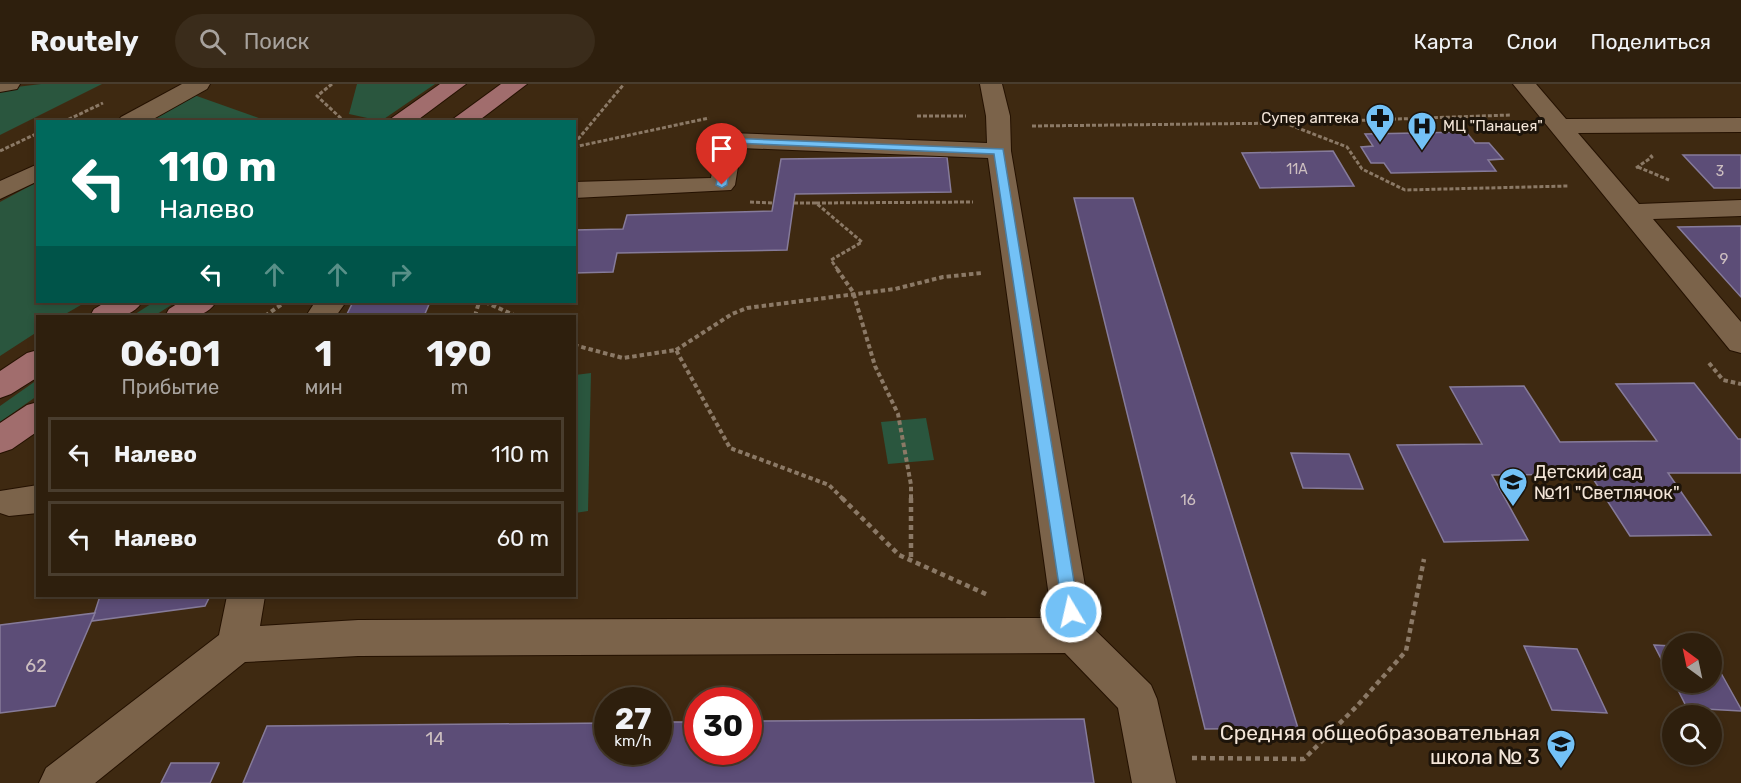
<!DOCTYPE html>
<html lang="ru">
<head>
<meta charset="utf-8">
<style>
	:root { --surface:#2e1f0d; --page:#3a2c1b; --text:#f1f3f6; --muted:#a7a29d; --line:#493d2e }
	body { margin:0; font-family:Rubik,sans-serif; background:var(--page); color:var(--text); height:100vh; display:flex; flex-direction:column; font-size:22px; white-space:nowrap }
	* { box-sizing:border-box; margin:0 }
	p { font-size:20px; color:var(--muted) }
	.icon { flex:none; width:33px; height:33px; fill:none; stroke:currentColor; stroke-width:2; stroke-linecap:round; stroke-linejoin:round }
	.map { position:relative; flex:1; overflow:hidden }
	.panel { position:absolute; left:36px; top:231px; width:540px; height:282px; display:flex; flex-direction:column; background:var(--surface); border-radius:0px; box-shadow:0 3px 9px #0003,0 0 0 2px var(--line) }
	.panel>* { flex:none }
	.banner { position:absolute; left:36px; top:36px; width:540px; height:183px; border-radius:0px; box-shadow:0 3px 9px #0003,0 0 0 2px var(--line); background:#00695c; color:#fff; overflow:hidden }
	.needle { width:39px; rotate:327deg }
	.tools { position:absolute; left:1662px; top:549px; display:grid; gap:12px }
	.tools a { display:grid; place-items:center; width:60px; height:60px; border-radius:50%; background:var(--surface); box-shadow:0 3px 9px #0003,0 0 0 2px var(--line); font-size:30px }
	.speed { position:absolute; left:594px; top:603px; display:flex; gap:12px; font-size:30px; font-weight:700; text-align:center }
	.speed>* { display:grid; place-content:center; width:78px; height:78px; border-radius:50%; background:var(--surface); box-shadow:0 3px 9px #0003,0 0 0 2px var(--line); line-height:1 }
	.speed small { font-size:15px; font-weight:400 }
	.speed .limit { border:9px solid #d22; background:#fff; color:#111 }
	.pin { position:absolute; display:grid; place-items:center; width:51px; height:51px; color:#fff; margin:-62px -26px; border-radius:50% 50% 50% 0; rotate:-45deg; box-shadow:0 0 6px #0007 }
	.pin .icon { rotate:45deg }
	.me { position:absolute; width:66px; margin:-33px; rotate:351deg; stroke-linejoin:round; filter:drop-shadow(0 0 4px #0008) }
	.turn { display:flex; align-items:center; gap:21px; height:126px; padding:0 24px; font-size:27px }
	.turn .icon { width:78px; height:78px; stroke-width:2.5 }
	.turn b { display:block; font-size:42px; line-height:51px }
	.lanes { display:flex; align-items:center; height:57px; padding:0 24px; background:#0003; justify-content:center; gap:30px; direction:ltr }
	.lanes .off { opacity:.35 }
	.eta { display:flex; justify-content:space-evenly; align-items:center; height:102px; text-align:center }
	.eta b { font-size:36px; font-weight:700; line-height:42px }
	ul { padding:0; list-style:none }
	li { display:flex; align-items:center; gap:18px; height:75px; margin:0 12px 9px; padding:0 12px; border:3px solid var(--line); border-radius:0px }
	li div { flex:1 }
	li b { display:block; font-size:22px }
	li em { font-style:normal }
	header { display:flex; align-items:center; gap:36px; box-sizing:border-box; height:84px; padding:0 30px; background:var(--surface); border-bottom:2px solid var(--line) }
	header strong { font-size:28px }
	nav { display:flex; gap:33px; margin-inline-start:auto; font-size:21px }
	.search { width:420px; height:54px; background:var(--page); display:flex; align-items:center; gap:15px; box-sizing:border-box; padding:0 21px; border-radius:33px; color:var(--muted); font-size:22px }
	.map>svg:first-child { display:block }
	.green { fill:#2a563e }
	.building { fill:#5c4d77; stroke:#867b9a; stroke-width:1.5 }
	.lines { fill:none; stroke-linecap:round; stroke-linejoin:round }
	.minor-casing { stroke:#241100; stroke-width:2 }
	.major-casing { stroke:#241100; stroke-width:2 }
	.path-far2 { stroke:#8b7966; stroke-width:3; stroke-dasharray:4 2; stroke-linecap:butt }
	.path-far1 { stroke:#8b7966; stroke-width:4; stroke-dasharray:4.5 3; stroke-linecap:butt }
	.path { stroke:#8b7966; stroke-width:4.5; stroke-dasharray:5 4; stroke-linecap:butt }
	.minor { fill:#7b634a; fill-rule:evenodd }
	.major { fill:#a16d6d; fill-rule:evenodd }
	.route { fill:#73c1f6; stroke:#4b7da0; stroke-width:1.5 }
	.labels { text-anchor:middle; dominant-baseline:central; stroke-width:6; stroke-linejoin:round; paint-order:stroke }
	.far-number-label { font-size:14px; fill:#cdbfc0 }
	.far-poi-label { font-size:15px; fill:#f3e5d8; stroke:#1d140a; text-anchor:end }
	.number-label { font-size:15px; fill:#cdbfc0 }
	.poi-label { font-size:18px; fill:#f3e5d8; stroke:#1d140a; text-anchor:start }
	.near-number-label { font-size:18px; fill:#cdbfc0 }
	.near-poi-label { font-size:21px; fill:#f3e5d8; stroke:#1d140a; text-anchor:end }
</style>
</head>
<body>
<header>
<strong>Routely</strong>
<div class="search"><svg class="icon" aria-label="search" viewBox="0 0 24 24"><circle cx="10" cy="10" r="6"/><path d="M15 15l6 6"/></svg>Поиск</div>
<nav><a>Карта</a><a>Слои</a><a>Поделиться</a></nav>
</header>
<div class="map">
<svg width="1741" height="699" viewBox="0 0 1741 699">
	<rect width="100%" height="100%" fill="#3e2911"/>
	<g class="green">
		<polygon points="41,0 102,0 0,51 0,5"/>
		<polygon points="357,0 435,0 381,37 349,30"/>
		<polygon points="194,11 267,37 147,38"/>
		<polygon points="37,98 38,218 86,218 62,232 38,232 37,248 0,272 0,118"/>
		<polygon points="154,218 176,218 154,232 132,232"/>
		<polygon points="591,289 588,427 575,429 575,291"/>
		<polygon points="37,296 37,312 0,338 0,322"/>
		<polygon points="926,334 934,376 888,380 881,338"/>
	</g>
	<g class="building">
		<polygon points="1466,48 1475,59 1489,59 1503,75 1488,76 1496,87 1391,89 1384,79 1371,79 1361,63 1373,62 1365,50"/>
		<polygon points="1333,67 1354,102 1260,104 1242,69"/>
		<polygon points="1683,71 1741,71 1741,104 1714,104"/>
		<polygon points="947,73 951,108 795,110 787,166 617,169 613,188 574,189 574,146 623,145 627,131 772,127 781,75"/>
		<polygon points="1074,114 1133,114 1298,644 1205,645"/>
		<polygon points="1741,142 1741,213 1678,143"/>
		<polygon points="353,218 430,218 424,232 346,232"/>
		<polygon points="1694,299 1738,355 1741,355 1741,389 1668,389 1711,451 1630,452 1590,390 1492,391 1528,456 1444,458 1397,361 1482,360 1450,303 1524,302 1560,358 1657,357 1616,300"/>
		<polygon points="1291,369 1349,370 1363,405 1303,404"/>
		<polygon points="100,512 210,512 205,522 92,537"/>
		<polygon points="95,529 55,622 0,629 0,541"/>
		<polygon points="1654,561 1672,562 1672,596"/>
		<polygon points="1524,562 1577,565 1607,629 1552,626"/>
		<polygon points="1712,573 1741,625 1741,627 1687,624 1674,598 1712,598"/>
		<polygon points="1084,635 1094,699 243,699 267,642 608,639 608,668 658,668 658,638 698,638 698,668 748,668 748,637"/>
		<polygon points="171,679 219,679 210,699 161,699"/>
	</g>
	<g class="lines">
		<g class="minor-casing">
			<g id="minor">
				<polygon points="0,0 20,0 17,5 0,8"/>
				<polygon points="182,0 210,0 207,5 148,38 117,38 121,33"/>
				<polygon points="980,0 1002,0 1010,32 1011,67 1092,543 1151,601 1157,615 1176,699 1132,699 1118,624 1065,569 358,572 245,578 95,699 39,699 46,684 219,551 227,512 265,512 260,542 358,536 1052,534 988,74 741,64 735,101 731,106 574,114 574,98 711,94 718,56 721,51 730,49 987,59 986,32"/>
				<polygon points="1513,0 1536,0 1566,35 1741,34 1741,48 1578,49 1639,120 1741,116 1741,132 1653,135 1741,238 1741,269 1730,266"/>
				<polygon points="38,80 38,97 0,115 0,97"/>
				<polygon points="315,218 346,218 336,232 306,232"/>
				<polygon points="38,401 38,429 9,432 0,429 0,407"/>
			</g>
		</g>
		<g class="major-casing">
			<g id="major">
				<polygon points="440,0 466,0 415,38 386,38"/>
				<polygon points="501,0 527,0 477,38 449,38"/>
				<path d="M 106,218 L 142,218 C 130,237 109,232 90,232 L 94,225 Z"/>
				<path d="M 180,218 L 216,218 C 204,237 184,232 165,232 L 169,225 Z"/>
				<polygon points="38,266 38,293 11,310 0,314 0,287 27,269"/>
				<polygon points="38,318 38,347 12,365 0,369 0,339 27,321"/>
			</g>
		</g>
		<g class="path-far2">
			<polyline points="332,0 317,12 345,38"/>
			<polyline points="917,32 966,32"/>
			<polyline points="63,38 103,19"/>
			<polyline points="1290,41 1347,63 1362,85 1405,106 1568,102"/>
			<polyline points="1032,42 1286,39 1510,31"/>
			<polyline points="574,60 624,0"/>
			<polyline points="574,63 709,34"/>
			<polyline points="0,67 38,49"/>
			<polyline points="1638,83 1669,96"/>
			<polyline points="1636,84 1652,73 1650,71"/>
			<polyline points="750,118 773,119"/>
			<polyline points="794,119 816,119 862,158 831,176 838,186"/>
			<polyline points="816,119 973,118"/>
		</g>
		<g class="path-far1">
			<polyline points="837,185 853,208 875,282 898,330 911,401 911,416"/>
			<polyline points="485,218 516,232"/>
			<polyline points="265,232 285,218"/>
			<polyline points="475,232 479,218"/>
			<polyline points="574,261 623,274 676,266 730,364 829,401 844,416"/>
			<polyline points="676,266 732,230 747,224 895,205 943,193 982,189"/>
			<polyline points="1709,279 1723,296 1741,300"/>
		</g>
		<g class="path">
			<polyline points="842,414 899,471 988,511"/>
			<polyline points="911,414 911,476"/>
			<polyline points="1192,674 1304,675 1358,621 1406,567 1424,475"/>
		</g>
		<use href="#minor" class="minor"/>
		<use href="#major" class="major"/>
	</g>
	<polygon class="route" points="726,54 1003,65 1079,528 1076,533 1071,535 1065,533 1063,528 994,70 734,59 727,101 722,104 716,101"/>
	<defs>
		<g id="pharmacy-pin" transform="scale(1.5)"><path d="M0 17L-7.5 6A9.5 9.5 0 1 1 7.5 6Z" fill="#73c1f6" stroke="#1d140a"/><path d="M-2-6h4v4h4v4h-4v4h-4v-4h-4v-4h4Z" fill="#111"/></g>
		<g id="hospital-pin" transform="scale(1.5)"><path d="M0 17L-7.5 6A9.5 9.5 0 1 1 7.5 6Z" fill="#73c1f6" stroke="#1d140a"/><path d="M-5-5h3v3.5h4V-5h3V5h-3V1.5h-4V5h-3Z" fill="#111"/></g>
		<g id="school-pin" transform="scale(1.5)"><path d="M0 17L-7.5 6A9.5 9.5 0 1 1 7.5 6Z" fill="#73c1f6" stroke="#1d140a"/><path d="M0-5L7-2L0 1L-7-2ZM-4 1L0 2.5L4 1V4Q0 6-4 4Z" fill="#111"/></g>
	</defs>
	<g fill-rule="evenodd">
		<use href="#pharmacy-pin" x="1380" y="34"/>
		<use href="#hospital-pin" x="1422" y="42"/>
		<use href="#school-pin" x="1513" y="398"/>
		<use href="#school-pin" x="1561" y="660"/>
	</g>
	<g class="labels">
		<g class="far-number-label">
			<text x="1297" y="85">11А</text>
			<text x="1720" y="87">3</text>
		</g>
		<g class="far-poi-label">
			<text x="1359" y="34">Супер аптека</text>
			<text x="1443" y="42" text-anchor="start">МЦ "Панацея"</text>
		</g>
		<g class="number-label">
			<text x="1724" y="175">9</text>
			<text x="1188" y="416">16</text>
		</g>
		<g class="poi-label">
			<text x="1534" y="388">Детский сад<tspan x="1534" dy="21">№11 "Светлячок"</tspan></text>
		</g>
		<g class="near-number-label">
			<text x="36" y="582">62</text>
			<text x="435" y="655">14</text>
		</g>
		<g class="near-poi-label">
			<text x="1540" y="648">Средняя общеобразовательная<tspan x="1540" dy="24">школа № 3</tspan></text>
		</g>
	</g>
</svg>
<div class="tools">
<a><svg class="needle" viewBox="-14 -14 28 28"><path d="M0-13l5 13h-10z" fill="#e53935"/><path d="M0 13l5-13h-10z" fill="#a7a29d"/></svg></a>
<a><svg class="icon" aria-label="search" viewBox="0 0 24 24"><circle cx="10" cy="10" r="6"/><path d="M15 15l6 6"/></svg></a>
</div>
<div class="speed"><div>27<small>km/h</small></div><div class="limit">30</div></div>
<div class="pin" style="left:722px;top:101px;background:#d93025"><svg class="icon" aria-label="arrive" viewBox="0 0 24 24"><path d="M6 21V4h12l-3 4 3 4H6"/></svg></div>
<svg class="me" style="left:1071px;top:528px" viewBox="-20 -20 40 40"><circle r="17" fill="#73c1f6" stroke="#fff" stroke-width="3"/><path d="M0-11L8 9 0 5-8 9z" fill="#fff"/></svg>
<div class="banner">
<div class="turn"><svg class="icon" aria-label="left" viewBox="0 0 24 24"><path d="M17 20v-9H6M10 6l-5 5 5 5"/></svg><div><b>110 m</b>Налево</div></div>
<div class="lanes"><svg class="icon" aria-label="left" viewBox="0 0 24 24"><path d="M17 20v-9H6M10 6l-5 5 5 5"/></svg><svg class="icon off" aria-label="ahead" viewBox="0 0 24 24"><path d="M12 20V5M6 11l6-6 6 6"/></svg><svg class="icon off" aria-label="ahead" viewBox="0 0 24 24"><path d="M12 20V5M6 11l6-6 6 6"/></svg><svg class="icon off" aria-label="right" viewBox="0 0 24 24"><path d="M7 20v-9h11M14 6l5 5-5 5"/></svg></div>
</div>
<section class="panel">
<div class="eta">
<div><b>06:01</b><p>Прибытие</p></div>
<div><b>1</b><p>мин</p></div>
<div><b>190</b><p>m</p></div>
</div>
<ul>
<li><svg class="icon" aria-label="left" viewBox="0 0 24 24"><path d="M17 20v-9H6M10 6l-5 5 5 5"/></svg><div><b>Налево</b></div><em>110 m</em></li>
<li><svg class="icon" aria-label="left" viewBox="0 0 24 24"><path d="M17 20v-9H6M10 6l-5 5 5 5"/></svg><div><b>Налево</b></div><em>60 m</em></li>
</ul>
</section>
</div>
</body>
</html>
